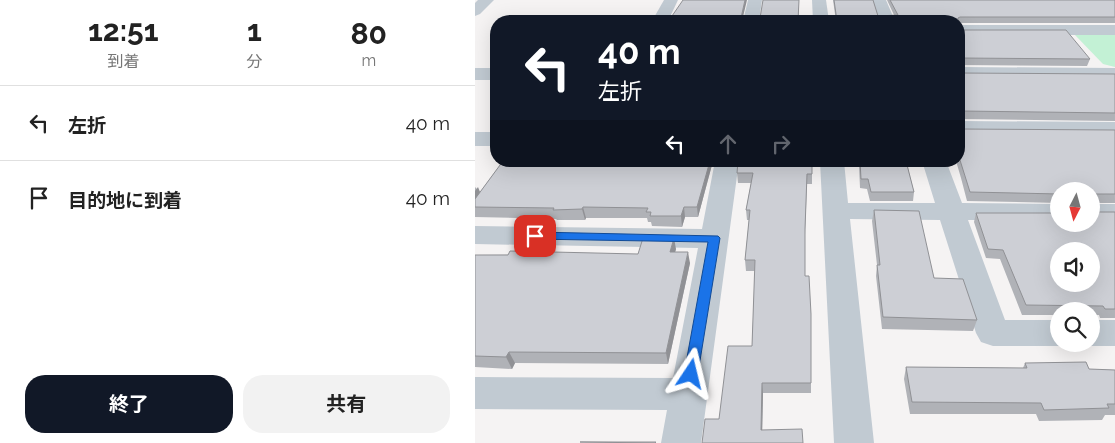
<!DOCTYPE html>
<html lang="ja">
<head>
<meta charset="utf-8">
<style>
	:root { --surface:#fff; --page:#f2f2f2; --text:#222; --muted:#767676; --line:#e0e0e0; --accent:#111827 }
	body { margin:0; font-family:Raleway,"Noto Sans JP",sans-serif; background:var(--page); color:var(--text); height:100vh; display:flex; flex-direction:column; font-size:19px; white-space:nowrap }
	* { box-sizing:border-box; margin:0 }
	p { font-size:16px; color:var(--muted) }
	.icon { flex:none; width:28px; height:28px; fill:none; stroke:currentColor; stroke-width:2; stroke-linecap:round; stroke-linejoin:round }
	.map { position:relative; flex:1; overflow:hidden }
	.drawer { display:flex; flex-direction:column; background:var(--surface); width:475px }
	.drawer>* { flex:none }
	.banner { position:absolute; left:15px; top:15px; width:475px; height:152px; border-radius:20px; box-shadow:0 5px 20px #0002; background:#111827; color:#fff; overflow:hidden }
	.needle { width:32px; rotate:186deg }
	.tools { position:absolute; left:575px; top:182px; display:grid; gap:10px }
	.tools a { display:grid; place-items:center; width:50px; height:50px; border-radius:50%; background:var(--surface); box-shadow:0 5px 20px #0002; font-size:25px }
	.pin { position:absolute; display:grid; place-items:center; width:42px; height:42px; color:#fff; margin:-21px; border-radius:10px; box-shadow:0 2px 8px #0006 }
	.me { position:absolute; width:55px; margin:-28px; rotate:10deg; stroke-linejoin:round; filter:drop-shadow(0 0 4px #0008) }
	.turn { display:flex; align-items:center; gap:18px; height:105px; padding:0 25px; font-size:22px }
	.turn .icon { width:65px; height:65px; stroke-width:2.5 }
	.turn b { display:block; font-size:35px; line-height:42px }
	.lanes { display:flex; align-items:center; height:48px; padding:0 25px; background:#0003; justify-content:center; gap:25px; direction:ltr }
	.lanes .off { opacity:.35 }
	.eta { display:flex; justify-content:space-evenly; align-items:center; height:85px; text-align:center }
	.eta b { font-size:30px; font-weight:700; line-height:35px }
	.cta { display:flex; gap:10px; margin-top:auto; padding:10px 25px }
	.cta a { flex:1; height:58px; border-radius:20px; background:var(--accent); color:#fff; font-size:20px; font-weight:700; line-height:58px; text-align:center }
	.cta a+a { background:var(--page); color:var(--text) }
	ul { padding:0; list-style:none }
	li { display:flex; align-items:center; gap:15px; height:75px; padding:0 25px; border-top:1px solid var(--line) }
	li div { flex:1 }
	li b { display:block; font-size:19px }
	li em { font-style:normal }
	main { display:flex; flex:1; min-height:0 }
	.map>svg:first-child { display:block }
	.green { fill:#c3f1d5 }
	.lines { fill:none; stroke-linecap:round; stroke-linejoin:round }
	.minor { fill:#c1cad2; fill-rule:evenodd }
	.wall { fill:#b0b2b7 }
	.shaded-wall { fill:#909195 }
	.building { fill:#cdcfd5; stroke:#909195; fill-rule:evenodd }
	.route { fill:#1a73e8; stroke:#114b97 }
</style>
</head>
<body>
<main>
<section class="drawer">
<div class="eta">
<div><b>12:51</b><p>到着</p></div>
<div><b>1</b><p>分</p></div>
<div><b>80</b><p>m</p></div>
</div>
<ul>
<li><svg class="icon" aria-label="left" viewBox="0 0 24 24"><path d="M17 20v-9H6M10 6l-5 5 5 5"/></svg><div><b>左折</b></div><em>40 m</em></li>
<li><svg class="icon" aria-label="arrive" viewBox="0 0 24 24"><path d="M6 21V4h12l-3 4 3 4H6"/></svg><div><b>目的地に到着</b></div><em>40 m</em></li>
</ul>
<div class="cta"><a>終了</a><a>共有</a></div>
</section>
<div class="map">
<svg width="640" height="443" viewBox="0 0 640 443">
	<rect width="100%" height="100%" fill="#f5f3f3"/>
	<polygon class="green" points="601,33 640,33 640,67 628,64 600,35"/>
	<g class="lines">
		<g class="minor">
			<polygon points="3,0 19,0 5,14 0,16 0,3"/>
			<polygon points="189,0 203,0 193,21 177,21"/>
			<polygon points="273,0 287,0 284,21 268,21"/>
			<polygon points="337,0 351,0 354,21 338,21"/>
			<polygon points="397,0 411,0 420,21 404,21"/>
			<rect x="484" y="25" width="156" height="10"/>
			<polygon points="484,67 640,68 640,80 484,79"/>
			<rect x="0" y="68" width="21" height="12"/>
			<polygon points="484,121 640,122 640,136 484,135"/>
			<rect x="0" y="132" width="21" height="14"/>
			<polygon points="240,161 264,161 226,443 186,443 192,410 0,409 0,377 198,378 223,248 0,244 0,226 227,229"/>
			<polygon points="345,161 369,161 373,203 460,203 447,161 471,161 487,203 584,204 584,220 493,220 530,320 584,320 584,344 592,344 584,346 518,346 506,342 501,333 465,220 375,219 399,443 359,443"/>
			<rect x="616" y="204" width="24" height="16"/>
			<polygon points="616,320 640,320 640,346 616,346 608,344 616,344"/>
		</g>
	</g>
	<g class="wall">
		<polygon points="358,0 398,0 403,16 419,15 412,0 640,0 640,23 484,23 484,21 361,21"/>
		<polygon points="485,30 615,59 612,66 484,65"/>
		<polygon points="485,73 640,74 640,121 484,119"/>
		<polygon points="484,124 484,127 486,129 640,130 640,203 618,203 618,212 640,212 640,318 625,318 624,315 616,315 616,311 584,311 584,315 547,315 525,259 511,258 499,222 501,213 584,224 616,191 584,191 584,203 492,201 486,178 481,161 484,161"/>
		<polygon points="28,161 238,161 223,217 210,217 207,227 177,226 176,222 173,222 172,218 111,218 110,220 82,220 81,219 0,217 0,187 5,192"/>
		<polygon points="337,161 337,184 332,184 330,235 330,276 336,314 336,393 288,393 287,430 328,443 244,419 277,346 280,271 271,271 270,260 274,220 272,220 271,210 276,183 263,183 262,173"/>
		<polygon points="381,161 431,161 439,192 438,201 395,201 392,189 385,188 384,165 382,165"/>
		<polygon points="399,210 459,278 502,320 498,331 407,329 401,276 402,265 397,221"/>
		<polygon points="201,249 200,252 215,263 193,364 40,363 37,369 0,367 0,255 163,254"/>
		<polygon points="550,363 614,369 640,370 640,415 630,415 627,420 564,421 561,414 435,414 429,379 431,367 548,368"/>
	</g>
	<g class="shaded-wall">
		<polygon points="270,0 272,0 267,21 266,18"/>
		<polygon points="235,161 238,161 223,217 222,207"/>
		<polygon points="3,187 7,197 0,207 0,191"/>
		<polygon points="108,207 111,218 110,220 107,209"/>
		<polygon points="209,207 210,217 207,227 206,216"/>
		<polygon points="199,238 201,249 197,263 195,252"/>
		<polygon points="213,252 215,263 193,364 191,353"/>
		<polygon points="34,352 40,363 37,369 31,357"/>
		<polygon points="287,383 288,393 287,441 286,430"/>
	</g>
	<g class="building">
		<polygon points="208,0 270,0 266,18 285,18 288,0 324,0 323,21 195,21 197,16"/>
		<polygon points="359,0 398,0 403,16 423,15 415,0 640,0 640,17 485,17 483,18 483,21 362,21"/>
		<polygon points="484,29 485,30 591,30 615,59 485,58 484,60"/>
		<polygon points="484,72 485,73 640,74 640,113 486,111 484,113"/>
		<path d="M 484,124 L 484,127 L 486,129 L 640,130 L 640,194 L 618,194 L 618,212 L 640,212 L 640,309 L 630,309 L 628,306 L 551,305 L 528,250 L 513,249 L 501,213 L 584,213 L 584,224 L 616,224 L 616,191 L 584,191 L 584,194 L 495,192 L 484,157 ZM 584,251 L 616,251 L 616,284 L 584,284 Z"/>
		<polygon points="28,161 235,161 222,207 209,207 206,216 175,216 176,212 171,212 173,208 108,207 107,209 78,210 79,208 0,207 0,199"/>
		<polygon points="263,161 337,161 337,174 332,174 330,229 330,276 334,276 336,314 336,383 287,383 286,430 327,429 328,443 227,443 230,419 244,419 253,346 277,346 280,260 270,260 275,210 271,210 278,173 262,173"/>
		<polygon points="385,161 431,161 439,192 396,192 393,179 386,179"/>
		<polygon points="399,210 444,211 459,278 488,279 502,320 408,317 402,265 405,265"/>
		<polygon points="168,238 199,238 195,252 213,252 191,353 34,352 31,357 0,356 0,255 33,255 35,251 163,254"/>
		<polygon points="611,362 614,369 640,370 640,404 632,404 634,408 569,410 566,403 437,402 431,367 552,368 550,363"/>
		<polygon points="105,442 181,442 180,443"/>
	</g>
	<polygon class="route" points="60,232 243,236 245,238 222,379 216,381 211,379 209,374 233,242 56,239 54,236"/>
</svg>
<div class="tools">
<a><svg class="needle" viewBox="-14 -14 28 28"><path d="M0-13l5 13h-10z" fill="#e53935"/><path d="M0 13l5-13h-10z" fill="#767676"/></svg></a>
<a><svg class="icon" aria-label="sound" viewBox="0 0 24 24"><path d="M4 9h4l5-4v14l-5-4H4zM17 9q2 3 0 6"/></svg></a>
<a><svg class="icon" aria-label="search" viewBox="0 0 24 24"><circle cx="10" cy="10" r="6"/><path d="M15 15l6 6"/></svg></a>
</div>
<div class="pin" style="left:60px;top:236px;background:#d93025"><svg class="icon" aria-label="arrive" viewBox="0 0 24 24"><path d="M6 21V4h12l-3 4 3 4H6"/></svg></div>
<svg class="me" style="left:216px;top:374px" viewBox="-20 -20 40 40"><path d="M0-17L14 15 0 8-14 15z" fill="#1a73e8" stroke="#fff" stroke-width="4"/></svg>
<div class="banner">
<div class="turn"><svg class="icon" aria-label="left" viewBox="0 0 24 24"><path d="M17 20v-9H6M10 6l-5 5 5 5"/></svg><div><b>40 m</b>左折</div></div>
<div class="lanes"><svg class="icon" aria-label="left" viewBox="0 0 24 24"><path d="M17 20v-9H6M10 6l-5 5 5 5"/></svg><svg class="icon off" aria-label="ahead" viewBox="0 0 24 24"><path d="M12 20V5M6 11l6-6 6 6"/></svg><svg class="icon off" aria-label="right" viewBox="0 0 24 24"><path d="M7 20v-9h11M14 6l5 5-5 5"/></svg></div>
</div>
</div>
</main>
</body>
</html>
